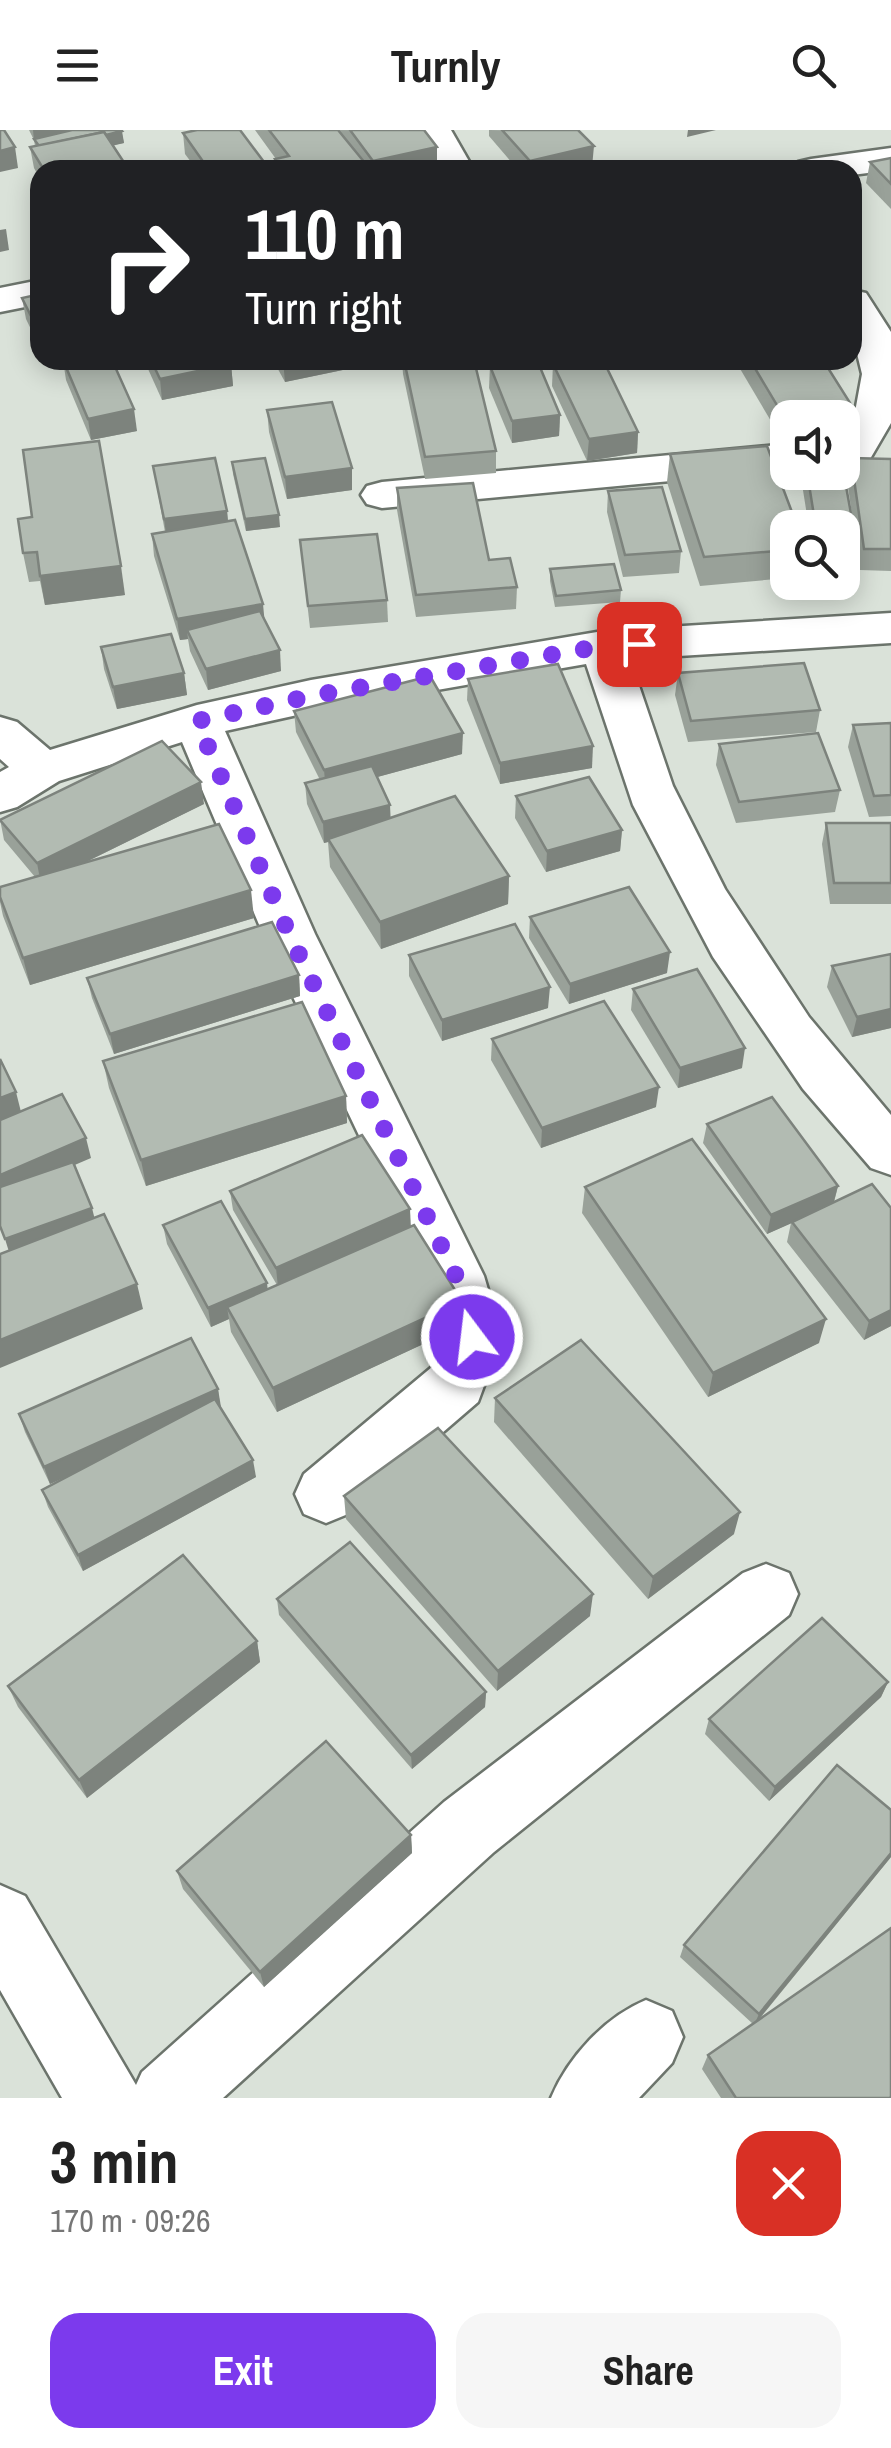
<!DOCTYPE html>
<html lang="en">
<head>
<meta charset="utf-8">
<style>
	:root { --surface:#fff; --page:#f6f6f6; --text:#222; --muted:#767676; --accent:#7c3aed }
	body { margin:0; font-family:"Archivo Narrow",sans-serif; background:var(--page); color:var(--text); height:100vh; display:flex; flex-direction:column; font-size:38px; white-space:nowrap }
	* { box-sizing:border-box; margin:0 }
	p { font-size:32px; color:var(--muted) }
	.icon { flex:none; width:55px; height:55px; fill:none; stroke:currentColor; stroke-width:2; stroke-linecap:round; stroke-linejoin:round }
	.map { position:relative; height:1968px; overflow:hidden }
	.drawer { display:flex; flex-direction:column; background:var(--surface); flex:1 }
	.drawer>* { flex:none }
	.top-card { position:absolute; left:30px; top:30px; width:832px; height:210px; border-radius:30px; box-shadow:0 5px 25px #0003; background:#202124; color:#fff; overflow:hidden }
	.tools { position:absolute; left:770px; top:270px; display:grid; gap:20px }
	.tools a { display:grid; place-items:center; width:90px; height:90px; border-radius:20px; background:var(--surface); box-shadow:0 5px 25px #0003; font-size:50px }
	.pin { position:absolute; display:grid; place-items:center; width:85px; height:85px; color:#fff; margin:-42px; border-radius:20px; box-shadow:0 5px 15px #0006 }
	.me { position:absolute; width:110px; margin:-55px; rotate:345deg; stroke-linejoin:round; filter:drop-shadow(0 0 8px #0008) }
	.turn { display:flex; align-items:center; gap:35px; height:210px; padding:0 50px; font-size:45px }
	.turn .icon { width:130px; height:130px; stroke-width:2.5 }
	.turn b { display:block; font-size:70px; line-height:85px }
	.round { display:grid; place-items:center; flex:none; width:105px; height:105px; border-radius:30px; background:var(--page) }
	.summary { display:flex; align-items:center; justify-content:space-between; height:170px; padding:0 50px }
	h1 { font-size:60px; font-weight:800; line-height:75px }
	.action { display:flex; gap:20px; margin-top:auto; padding:20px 50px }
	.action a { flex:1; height:115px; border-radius:30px; background:var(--accent); color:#fff; font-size:40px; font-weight:800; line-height:115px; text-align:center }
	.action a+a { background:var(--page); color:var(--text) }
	header { display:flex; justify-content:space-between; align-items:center; height:130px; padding:0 50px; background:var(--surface); font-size:45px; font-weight:800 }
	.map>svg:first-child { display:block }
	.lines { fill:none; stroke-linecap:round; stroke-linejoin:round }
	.minor-casing { stroke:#6c746c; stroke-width:5 }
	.minor { fill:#fff; fill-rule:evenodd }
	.wall { fill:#99a199 }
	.shaded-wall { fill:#7d837d }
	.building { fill:#b2bbb2; stroke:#7d837d; stroke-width:2.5 }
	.route { stroke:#7c3aed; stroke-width:18; stroke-dasharray:0 32.4 }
</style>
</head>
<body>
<header><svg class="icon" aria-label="menu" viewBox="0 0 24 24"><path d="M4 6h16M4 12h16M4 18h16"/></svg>Turnly<svg class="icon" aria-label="search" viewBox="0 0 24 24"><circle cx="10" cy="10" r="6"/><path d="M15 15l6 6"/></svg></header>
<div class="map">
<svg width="891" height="1968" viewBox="0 0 891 1968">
	<rect width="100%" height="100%" fill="#dae2d9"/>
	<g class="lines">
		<g class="minor-casing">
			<g id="minor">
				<polygon points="415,0 451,0 474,40 438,40"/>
				<polygon points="891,18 891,40 852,45 852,40 793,40 798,32 811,29"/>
				<polygon points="40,150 40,174 0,182 0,158"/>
				<polygon points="852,160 866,163 891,202 891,293 870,329 842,334 842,307 855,282 862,244 852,203"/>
				<polygon points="788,314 788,340 382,378 367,374 361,365 367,356 382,352"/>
				<polygon points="891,483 891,513 630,529 673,656 725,759 809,887 891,985 891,1045 871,1038 803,959 713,827 633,675 586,534 311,582 225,601 315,804 484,1146 502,1207 478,1272 348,1384 326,1393 304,1384 295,1364 304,1344 432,1237 442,1207 426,1146 263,804 182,612 59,651 17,677 0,682 0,642 9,637 0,629 0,587 17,592 50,620 197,575 311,550 603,501"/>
				<polygon points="766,1434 789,1443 798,1464 789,1485 494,1722 223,1968 62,1968 0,1860 0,1755 25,1766 136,1955 142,1942 444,1672 743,1443"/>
				<path d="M 646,1870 L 672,1881 L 683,1907 L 672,1933 L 639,1968 L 551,1968 C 568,1927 605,1887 646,1870 Z"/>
			</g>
		</g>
		<use href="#minor" class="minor"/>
	</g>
	<g class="wall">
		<polygon points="29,0 121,0 124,13 113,15 129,40 40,40 40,49 34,38 30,17 35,16 34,10"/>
		<polygon points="255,0 424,0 437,17 437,38 429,40 276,40 275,29 276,29"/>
		<polygon points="489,0 580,1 592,37 580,40 518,40 489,6"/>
		<polygon points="183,3 270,40 197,40 185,24"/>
		<polygon points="891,28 891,79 866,53 870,32"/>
		<polygon points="40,164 40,218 26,189 22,168"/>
		<polygon points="63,230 137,301 91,310 66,250"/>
		<polygon points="144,230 229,230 231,234 233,256 162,270"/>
		<polygon points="273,230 362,230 362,236 285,252"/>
		<polygon points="402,230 474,230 496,321 496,343 425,349 403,244"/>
		<polygon points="740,230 823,230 852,276 848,298 781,308 739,237"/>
		<polygon points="553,234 638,302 637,323 587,331 552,256"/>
		<polygon points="490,236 560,285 559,306 512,313 489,258"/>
		<polygon points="267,280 352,360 287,369 269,302"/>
		<polygon points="670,324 788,398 788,448 700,456 667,352"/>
		<polygon points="851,328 891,329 891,441 860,440 847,350"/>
		<polygon points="232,332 280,397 246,401 233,344"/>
		<polygon points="153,336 227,381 228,391 281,541 208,560 190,521 188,509 180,510 154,426 152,404 165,402"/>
		<polygon points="804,342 842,342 857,417 853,439 842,439 842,398 809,398 802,354"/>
		<polygon points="397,358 489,430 517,457 516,479 416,487 397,380"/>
		<polygon points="608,361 681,421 679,443 623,447 607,382"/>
		<polygon points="32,387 125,465 45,475 40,451 29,452 23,423"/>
		<polygon points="300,410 387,470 388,492 310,498"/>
		<polygon points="550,439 621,460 620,472 555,477 550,451"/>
		<polygon points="101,517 184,543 187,565 117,579 104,539"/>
		<polygon points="678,543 820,580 816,602 688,612 675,565"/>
		<polygon points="468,549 592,638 500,654 467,570"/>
		<polygon points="294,581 462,624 377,647 390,688 509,746 508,774 381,819 330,737 328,712 324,713 307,674 305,653 320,650 296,602"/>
		<polygon points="891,593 891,686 869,687 848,617 853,595"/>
		<polygon points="719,614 840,660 835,682 736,693 716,635"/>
		<polygon points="516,666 622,700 620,721 546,742 515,688"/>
		<polygon points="204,674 86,732 254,788 30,855 3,786 0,772 0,757 35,747 4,710 0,689"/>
		<polygon points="826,693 891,693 891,774 830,774 822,714"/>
		<polygon points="530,787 667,843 569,874 529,808"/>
		<polygon points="891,824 891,898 852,907 827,857 832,836"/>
		<polygon points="409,825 548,878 442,911 409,846"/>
		<polygon points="299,845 300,866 114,924 92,868 87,848"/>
		<polygon points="633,859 742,938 678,958 631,880"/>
		<polygon points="492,909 656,977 541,1018 491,930"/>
		<polygon points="103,931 346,966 347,993 146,1056 109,958"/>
		<polygon points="707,994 838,1056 834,1072 891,1196 864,1210 787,1112 791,1093 767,1104 703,1013"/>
		<polygon points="585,1057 819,1213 708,1267 582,1083"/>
		<polygon points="230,1061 410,1096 462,1171 462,1196 277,1282 231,1202 229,1189 211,1197 167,1114 163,1095 267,1153 267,1159 277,1155 233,1080"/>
		<polygon points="218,1259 220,1277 256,1347 83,1441 48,1377 42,1360 68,1346 50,1354 25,1302 19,1284"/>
		<polygon points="495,1268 734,1404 648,1469 494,1292"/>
		<polygon points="344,1366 590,1486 497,1561 346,1389"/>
		<polygon points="277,1469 486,1562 485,1577 412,1639 279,1485"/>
		<polygon points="257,1511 260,1532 87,1668 18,1577 8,1556"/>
		<polygon points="888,1552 881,1567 769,1671 705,1604 709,1589"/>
		<polygon points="411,1705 412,1723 264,1857 183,1759 177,1741"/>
		<polygon points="891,1727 757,1892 891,1968 721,1968 702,1939 708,1925 753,1894 680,1827 684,1815"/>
	</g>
	<g class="shaded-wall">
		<polygon points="33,0 84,0 34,10"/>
		<polygon points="688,0 716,0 687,7"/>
		<polygon points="122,1 124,13 44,32 43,21"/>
		<polygon points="594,16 592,37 580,40 529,40 530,31"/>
		<polygon points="15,17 18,38 0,42 0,21"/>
		<polygon points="437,17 437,38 429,40 373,40 373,31"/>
		<polygon points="365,33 365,40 335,40"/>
		<polygon points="6,99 9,120 0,122 0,100"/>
		<polygon points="283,230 362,230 362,236 285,252"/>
		<polygon points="231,234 233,256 162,270 160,249"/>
		<polygon points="852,276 848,298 842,299 842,288 788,288 788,307 781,308 784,287"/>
		<polygon points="134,279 137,301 91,310 88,289"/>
		<polygon points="560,285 559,306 512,313 512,291"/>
		<polygon points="638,302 637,323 587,331 589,309"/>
		<polygon points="352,338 352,360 287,369 285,347"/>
		<polygon points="227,381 229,403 167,411 164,389"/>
		<polygon points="279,385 280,397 246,401 245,389"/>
		<polygon points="121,436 125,465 45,475 40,446"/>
		<polygon points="263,474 265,495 187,500 188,509 180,510 177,489"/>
		<polygon points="280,520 281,541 208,560 206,539"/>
		<polygon points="184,543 187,565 117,579 113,557"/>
		<polygon points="463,603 462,624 326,661 324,640"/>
		<polygon points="593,616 592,638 500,654 500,633"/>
		<polygon points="201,652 204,674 41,754 37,733"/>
		<polygon points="390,675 391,696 328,709 328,712 324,713 323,692"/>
		<polygon points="622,700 620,721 546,742 547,721"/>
		<polygon points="509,746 508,774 381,819 380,792"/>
		<polygon points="251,760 254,788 30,855 23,828"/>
		<polygon points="670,822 667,843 569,874 570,854"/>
		<polygon points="299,845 300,866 114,924 110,904"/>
		<polygon points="550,857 548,878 442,911 442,890"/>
		<polygon points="891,879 891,898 852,907 857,887"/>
		<polygon points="745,918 742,938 678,958 680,938"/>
		<polygon points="659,957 656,977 541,1018 542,998"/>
		<polygon points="16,962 21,982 0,990 0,968"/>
		<polygon points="346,966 347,993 146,1056 141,1030"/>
		<polygon points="86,1008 91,1028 0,1067 0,1045"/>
		<polygon points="838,1056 833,1075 767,1104 771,1085"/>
		<polygon points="92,1078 97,1098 11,1128 5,1109"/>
		<polygon points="410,1079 411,1099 278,1157 276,1138"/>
		<polygon points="267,1153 269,1172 227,1177 229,1189 211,1197 208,1178"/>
		<polygon points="137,1154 143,1179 0,1238 0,1210"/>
		<polygon points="462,1171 462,1196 277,1282 273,1258"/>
		<polygon points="891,1180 891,1196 864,1210 869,1191"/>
		<polygon points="826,1189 819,1213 708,1267 713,1243"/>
		<polygon points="218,1259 221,1277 50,1354 44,1337"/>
		<polygon points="253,1330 256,1347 83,1441 78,1425"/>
		<polygon points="740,1382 734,1404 648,1469 653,1447"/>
		<polygon points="593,1464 590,1486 497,1561 498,1541"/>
		<polygon points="257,1511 260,1532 87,1668 79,1650"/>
		<polygon points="888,1552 881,1567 769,1671 775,1657"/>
		<polygon points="486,1562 485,1577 412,1639 411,1625"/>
		<polygon points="411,1705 412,1723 264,1857 260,1842"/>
		<polygon points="891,1723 891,1727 754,1895 759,1884"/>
	</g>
	<g class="building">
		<polygon points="0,0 4,0 15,17 0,21"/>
		<polygon points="72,0 121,0 122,1 106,5 104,2 39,16 34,9"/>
		<polygon points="197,0 240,0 270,40 209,40 183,3"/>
		<polygon points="269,0 338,0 365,33 335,40 283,40 275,29 289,26"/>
		<polygon points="350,0 424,0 437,17 373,31"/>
		<polygon points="502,0 578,0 594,16 530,31"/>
		<polygon points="104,2 129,40 44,40 30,17"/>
		<polygon points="891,28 891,54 870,32"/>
		<polygon points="806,32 813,40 781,40 780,38"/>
		<polygon points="40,164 40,204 22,168"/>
		<polygon points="63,230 112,230 134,279 88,289"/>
		<polygon points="151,230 229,230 231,234 160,249"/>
		<polygon points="404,230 474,230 496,321 425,327"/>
		<polygon points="537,230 560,285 512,291 490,236"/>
		<polygon points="582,230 603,230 638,302 589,309 553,234"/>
		<polygon points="750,230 823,230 852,276 784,287"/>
		<polygon points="332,272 352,338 285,347 267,280"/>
		<polygon points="99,311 121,436 40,446 37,422 23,423 18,389 32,387 23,320"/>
		<polygon points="767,316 798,398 788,398 788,420 704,427 670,324"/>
		<polygon points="215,328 227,381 164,389 153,336"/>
		<polygon points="265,328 279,385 245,389 232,332"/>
		<polygon points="851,328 891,329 891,419 864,419"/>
		<polygon points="842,334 857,417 842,417 842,398 816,398 807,342 842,342"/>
		<polygon points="473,353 489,430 510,428 517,457 416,465 397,358"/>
		<polygon points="662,357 681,421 625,425 608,361"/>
		<polygon points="235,390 263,474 177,489 152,404"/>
		<polygon points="377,404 387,470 308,476 300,410"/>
		<polygon points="614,434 621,460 556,466 550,439"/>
		<polygon points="260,481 280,520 206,539 187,500"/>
		<polygon points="171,504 184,543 113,557 101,517"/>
		<polygon points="804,533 820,580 691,591 678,543"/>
		<polygon points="558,534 593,616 500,633 468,549"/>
		<polygon points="430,546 463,603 324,640 294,581"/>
		<polygon points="891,593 891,665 874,666 853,595"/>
		<polygon points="818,603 840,660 739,672 719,614"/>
		<polygon points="162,611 201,652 37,733 0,690"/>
		<polygon points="372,636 390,675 323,692 305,653"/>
		<polygon points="589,647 622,700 547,721 516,666"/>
		<polygon points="455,666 509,746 380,792 328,709"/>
		<polygon points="826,693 891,693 891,753 834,753"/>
		<polygon points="219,694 251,760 23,828 0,767 0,757"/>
		<polygon points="629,757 670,822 570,854 530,787"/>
		<polygon points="272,792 299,845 110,904 87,848"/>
		<polygon points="515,794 550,857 442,890 409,825"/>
		<polygon points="891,824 891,879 857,887 832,836"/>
		<polygon points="697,839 745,918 680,938 633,859"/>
		<polygon points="604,871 659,957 542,998 492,909"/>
		<polygon points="302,872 346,966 141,1030 103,931"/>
		<polygon points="0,929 16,962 0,968"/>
		<polygon points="62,964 86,1008 0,1045 0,990"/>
		<polygon points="772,967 838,1056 771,1085 707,994"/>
		<polygon points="362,1005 410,1079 276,1138 230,1061"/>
		<polygon points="692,1009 826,1189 713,1243 585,1057"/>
		<polygon points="73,1032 92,1078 5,1109 0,1096 0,1057"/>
		<polygon points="872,1054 891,1078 891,1180 869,1191 792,1092"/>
		<polygon points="221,1071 267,1153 208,1178 163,1095"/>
		<polygon points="104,1084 137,1154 0,1210 0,1124"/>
		<polygon points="414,1095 462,1171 273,1258 227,1177"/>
		<polygon points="191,1208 218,1259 44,1337 19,1284"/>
		<polygon points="581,1210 740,1382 653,1447 495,1268"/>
		<polygon points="215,1269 253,1330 78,1425 42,1360"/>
		<polygon points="438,1298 593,1464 498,1541 344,1366"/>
		<polygon points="350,1412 486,1562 411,1625 277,1469"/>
		<polygon points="183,1425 257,1511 79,1650 8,1556"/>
		<polygon points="822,1488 888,1552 775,1657 709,1589"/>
		<polygon points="326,1611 411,1705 260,1842 177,1741"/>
		<polygon points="837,1635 891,1680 891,1723 759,1884 684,1815"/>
		<polygon points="891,1798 891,1967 889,1968 736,1968 708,1925"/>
	</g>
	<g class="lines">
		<polyline class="route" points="472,1207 456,1146 289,804 197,591 311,566 603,516 639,514"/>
	</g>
</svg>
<div class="tools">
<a><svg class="icon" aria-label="sound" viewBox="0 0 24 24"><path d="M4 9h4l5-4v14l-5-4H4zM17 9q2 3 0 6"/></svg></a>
<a><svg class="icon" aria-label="search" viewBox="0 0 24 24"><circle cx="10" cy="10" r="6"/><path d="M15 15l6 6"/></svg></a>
</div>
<div class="pin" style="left:639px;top:514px;background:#d93025"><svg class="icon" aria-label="arrive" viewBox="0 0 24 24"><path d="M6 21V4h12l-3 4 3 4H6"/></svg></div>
<svg class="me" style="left:472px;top:1207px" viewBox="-20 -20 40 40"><circle r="17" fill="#7c3aed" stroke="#fff" stroke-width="3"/><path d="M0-11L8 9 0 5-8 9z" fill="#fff"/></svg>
<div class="top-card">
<div class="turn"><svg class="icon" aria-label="right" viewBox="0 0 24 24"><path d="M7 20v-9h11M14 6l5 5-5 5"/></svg><div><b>110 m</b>Turn right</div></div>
</div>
</div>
<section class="drawer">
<div class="summary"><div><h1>3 min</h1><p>170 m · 09:26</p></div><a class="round" style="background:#d93025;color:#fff"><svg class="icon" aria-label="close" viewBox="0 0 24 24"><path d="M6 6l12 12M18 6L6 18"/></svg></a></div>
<div class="action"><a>Exit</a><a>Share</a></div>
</section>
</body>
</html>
